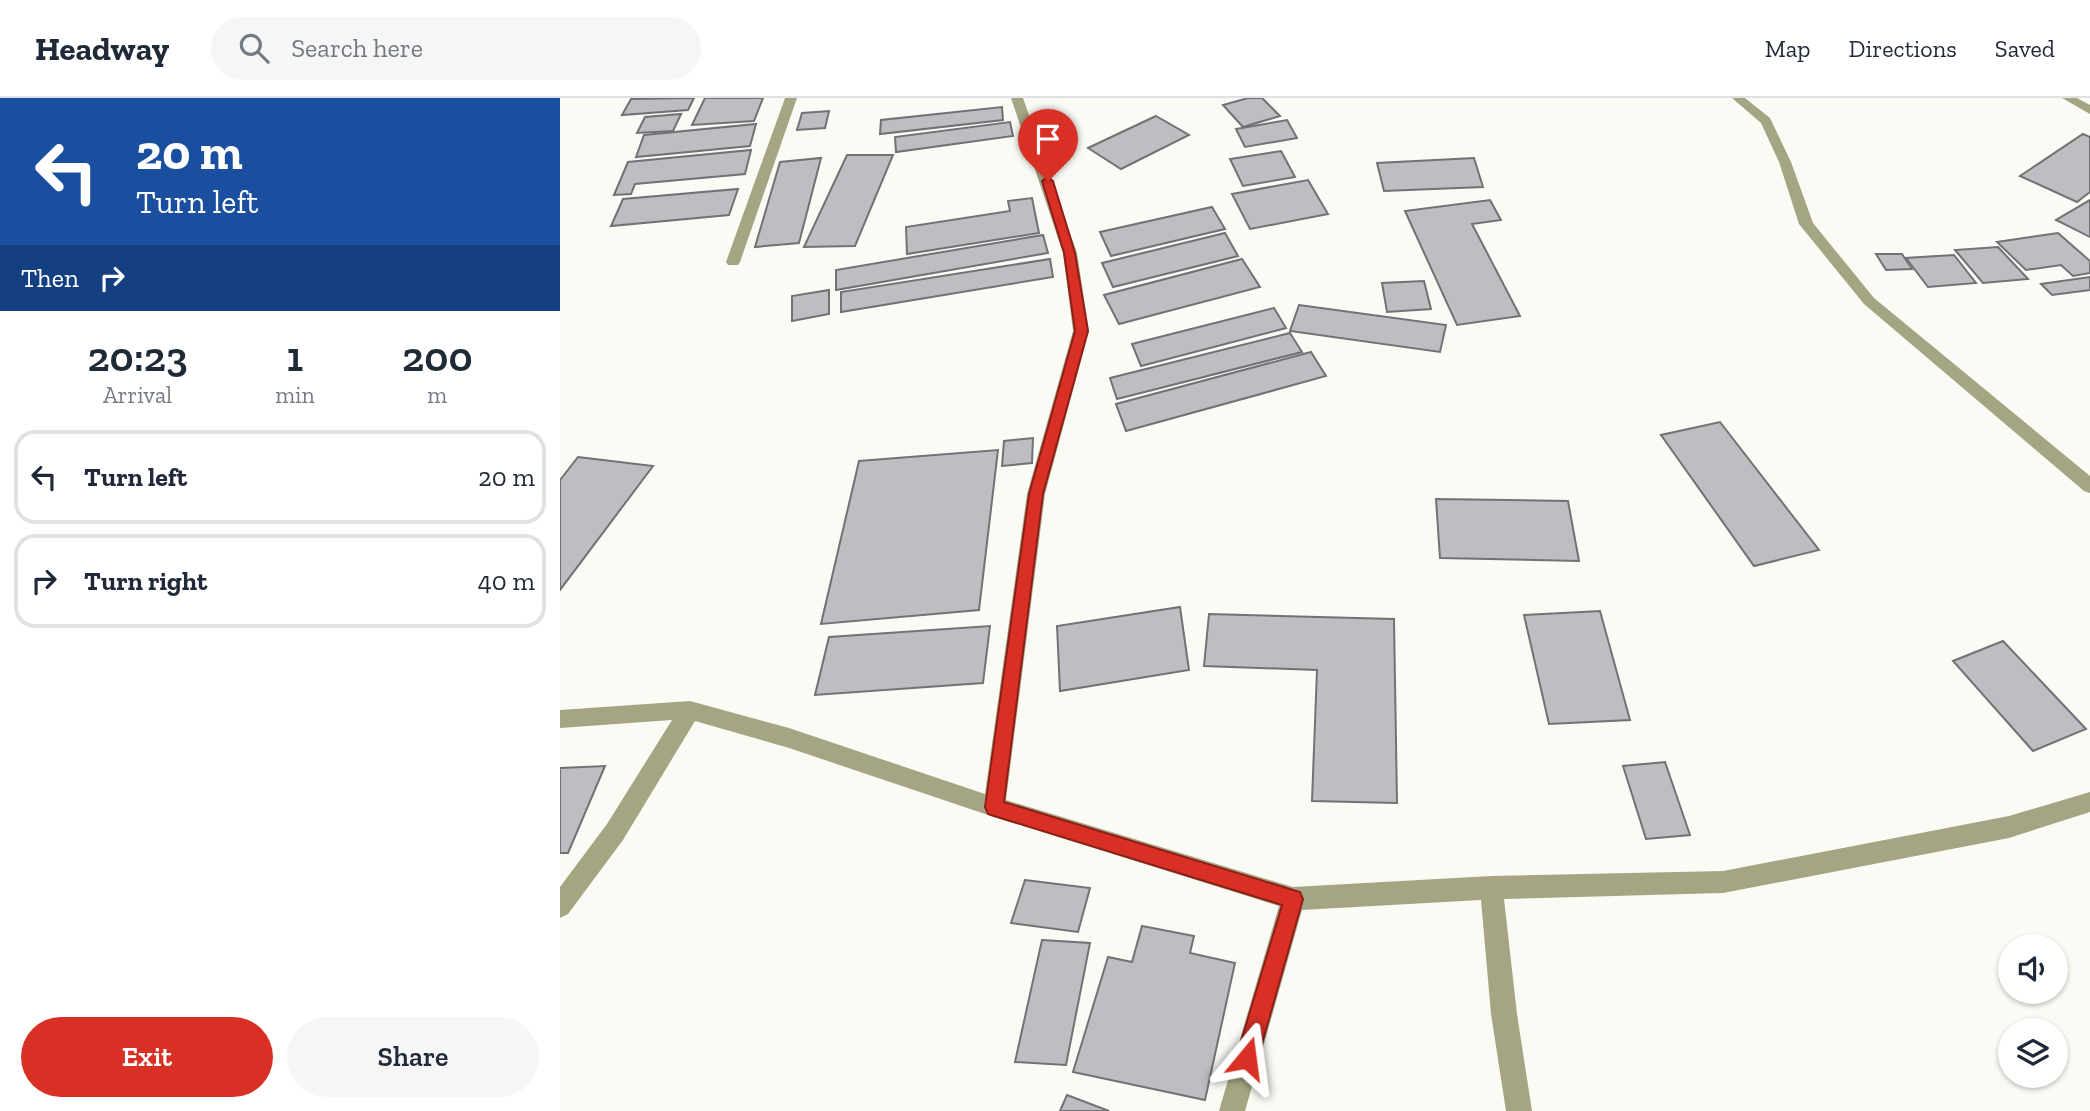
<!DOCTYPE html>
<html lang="en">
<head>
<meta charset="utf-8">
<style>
	:root { --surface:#fff; --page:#f6f6f7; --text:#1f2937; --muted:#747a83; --line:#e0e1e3; --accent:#d93025 }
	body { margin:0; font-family:"Zilla Slab",serif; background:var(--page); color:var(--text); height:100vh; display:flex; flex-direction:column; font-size:26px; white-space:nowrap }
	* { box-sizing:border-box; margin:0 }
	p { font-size:23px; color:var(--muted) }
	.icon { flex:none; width:38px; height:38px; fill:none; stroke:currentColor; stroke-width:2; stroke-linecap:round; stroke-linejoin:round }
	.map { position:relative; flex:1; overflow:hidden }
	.drawer { display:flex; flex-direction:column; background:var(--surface); width:560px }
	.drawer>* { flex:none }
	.banner { background:#1a4fa0; color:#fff; overflow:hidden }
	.fabs { position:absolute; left:1438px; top:836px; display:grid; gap:14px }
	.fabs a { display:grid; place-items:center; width:70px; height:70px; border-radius:50%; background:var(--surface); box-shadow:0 2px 5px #0004; font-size:35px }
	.pin { position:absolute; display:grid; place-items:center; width:60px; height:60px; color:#fff; margin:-72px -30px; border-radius:50% 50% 50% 0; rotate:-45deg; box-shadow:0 0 7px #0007 }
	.pin .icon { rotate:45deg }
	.me { position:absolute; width:77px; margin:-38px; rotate:16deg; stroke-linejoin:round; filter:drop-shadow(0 0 5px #0008) }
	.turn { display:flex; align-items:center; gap:24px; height:147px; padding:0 21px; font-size:32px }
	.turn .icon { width:91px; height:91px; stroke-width:2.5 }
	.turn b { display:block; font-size:49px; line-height:60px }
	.then { display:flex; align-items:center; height:66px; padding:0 21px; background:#0003; gap:14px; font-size:26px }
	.eta { display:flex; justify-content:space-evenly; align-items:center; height:119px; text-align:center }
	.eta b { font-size:42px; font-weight:600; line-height:49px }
	.action { display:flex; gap:14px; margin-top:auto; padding:14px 21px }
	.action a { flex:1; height:80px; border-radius:42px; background:var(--accent); color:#fff; font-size:28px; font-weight:600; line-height:80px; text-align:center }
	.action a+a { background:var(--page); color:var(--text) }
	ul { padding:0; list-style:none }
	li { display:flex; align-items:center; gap:21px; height:94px; margin:0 14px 10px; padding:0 7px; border:4px solid var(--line); border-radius:21px }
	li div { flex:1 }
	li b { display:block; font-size:26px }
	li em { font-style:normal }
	header { display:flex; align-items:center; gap:42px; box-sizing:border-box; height:98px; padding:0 35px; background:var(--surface); border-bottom:2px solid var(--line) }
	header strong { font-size:33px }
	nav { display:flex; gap:38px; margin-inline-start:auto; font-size:24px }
	.search { width:490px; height:63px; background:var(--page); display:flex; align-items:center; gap:18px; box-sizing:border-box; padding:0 24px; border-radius:38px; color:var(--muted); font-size:26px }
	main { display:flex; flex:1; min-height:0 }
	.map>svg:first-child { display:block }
	.building { fill:#bcbec1; stroke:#707275; stroke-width:2 }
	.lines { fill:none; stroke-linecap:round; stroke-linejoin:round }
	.minor { fill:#a6a583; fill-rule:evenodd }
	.route { fill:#d93025; stroke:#8d1f18; stroke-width:2 }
</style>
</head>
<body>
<header>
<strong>Headway</strong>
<div class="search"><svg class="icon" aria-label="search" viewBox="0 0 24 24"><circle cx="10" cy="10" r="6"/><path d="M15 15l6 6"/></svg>Search here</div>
<nav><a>Map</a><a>Directions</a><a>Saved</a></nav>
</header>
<main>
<section class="drawer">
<div class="banner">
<div class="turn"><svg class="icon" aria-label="left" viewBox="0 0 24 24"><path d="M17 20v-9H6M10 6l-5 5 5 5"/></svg><div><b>20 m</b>Turn left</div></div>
<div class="then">Then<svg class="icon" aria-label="right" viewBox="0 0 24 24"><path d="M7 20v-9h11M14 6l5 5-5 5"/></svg></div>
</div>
<div class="eta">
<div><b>20:23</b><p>Arrival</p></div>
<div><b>1</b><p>min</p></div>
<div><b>200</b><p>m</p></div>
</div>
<ul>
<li><svg class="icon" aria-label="left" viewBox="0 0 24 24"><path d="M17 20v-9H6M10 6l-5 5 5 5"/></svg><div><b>Turn left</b></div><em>20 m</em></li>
<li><svg class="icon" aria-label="right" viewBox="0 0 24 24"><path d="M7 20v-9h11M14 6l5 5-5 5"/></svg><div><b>Turn right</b></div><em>40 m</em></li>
</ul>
<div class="action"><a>Exit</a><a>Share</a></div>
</section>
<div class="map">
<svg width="1530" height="1013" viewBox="0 0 1530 1013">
	<rect width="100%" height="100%" fill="#fbfbf6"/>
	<g class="building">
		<polygon points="134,0 128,12 62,17 71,1"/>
		<polygon points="145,0 203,0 194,23 132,27"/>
		<polygon points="688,0 702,0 720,18 683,29 663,7"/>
		<polygon points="442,9 443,22 320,36 321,22"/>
		<polygon points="269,13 265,30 237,32 242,15"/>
		<polygon points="121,16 113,33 77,35 85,19"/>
		<polygon points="596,18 629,37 561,71 528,50"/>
		<polygon points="727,22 737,40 685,49 676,31"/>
		<polygon points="450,24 453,38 336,54 335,39"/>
		<polygon points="196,26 190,48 76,59 84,37"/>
		<polygon points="1523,36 1530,39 1530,94 1517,104 1460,78"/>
		<polygon points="191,52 185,76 75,86 71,96 54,97 68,64"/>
		<polygon points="721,53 735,79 683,88 670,61"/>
		<polygon points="287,57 333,57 295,148 244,149"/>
		<polygon points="261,60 239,145 195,149 220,64"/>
		<polygon points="914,60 923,89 824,93 817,65"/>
		<polygon points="748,82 768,116 690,131 672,96"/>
		<polygon points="178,91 169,117 51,128 63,101"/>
		<polygon points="472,100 479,135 347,156 346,129 450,113 448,103"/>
		<polygon points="930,102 941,122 912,126 960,218 897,227 845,113"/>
		<polygon points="1530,102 1530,139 1496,122"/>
		<polygon points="652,109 665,131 551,158 540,134"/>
		<polygon points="665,135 678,158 553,189 542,165"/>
		<polygon points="1498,135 1530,163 1530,175 1513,178 1501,167 1466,172 1437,144"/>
		<polygon points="483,137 488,155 276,192 276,172"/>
		<polygon points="1438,149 1468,181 1423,185 1395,152"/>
		<polygon points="1316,156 1342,156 1352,171 1326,172"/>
		<polygon points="1394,157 1416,185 1368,189 1346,160"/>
		<polygon points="490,161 493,179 281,214 281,194"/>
		<polygon points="682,161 700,189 559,226 544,197"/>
		<polygon points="1530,179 1530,192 1492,197 1481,186"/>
		<polygon points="864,183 871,211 827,214 822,185"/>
		<polygon points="269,192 269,216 232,223 232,198"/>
		<polygon points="739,207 886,227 880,254 730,233"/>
		<polygon points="714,210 726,230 581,268 572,246"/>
		<polygon points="730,235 742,254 557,301 550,280"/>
		<polygon points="751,254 766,278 566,333 556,306"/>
		<polygon points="1160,324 1259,452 1194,468 1101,337"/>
		<polygon points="473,340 472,365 442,368 444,343"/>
		<polygon points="438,352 419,512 261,526 299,363"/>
		<polygon points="18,359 93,368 0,492 0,382"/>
		<polygon points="876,401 1008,403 1019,463 880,460"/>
		<polygon points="620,509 629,572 500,593 497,528"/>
		<polygon points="1040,513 1070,622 989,626 964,517"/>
		<polygon points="649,516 834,521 837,705 752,703 757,572 644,568"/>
		<polygon points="430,528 423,585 255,597 269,539"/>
		<polygon points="1443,543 1526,631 1473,653 1393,563"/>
		<polygon points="1105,664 1130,737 1086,741 1063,668"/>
		<polygon points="45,668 8,755 0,755 0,670"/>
		<polygon points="465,782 530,790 518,834 451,825"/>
		<polygon points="582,828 634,838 630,855 675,865 645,1002 513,974 548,859 572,864"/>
		<polygon points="482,842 530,845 506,967 455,964"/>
		<polygon points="507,997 549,1013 500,1013"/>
	</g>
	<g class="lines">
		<g class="minor">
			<polygon points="225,0 237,0 180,164 178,167 168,167 166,164"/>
			<polygon points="451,0 463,0 517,155 529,233 485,396 446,702 733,789 931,778 1163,773 1449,718 1530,694 1530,714 1449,740 1163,795 944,801 957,916 972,1013 946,1013 931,916 921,802 742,812 685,1013 659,1013 719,808 434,719 229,650 135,623 63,742 8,816 0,820 0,789 47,726 112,622 0,630 0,612 130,603 229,630 425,696 467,396 513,233 503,155"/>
			<polygon points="1172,0 1185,0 1210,20 1231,64 1253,125 1314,200 1530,378 1530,395 1524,393 1304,206 1239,126 1219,64 1201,25"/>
			<polygon points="1502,0 1517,0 1530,7 1530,16"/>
		</g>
	</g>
	<polygon class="route" points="488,79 493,83 515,155 528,233 483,396 444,704 740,794 743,801 698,960 695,967 687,971 680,967 676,960 722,807 434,718 428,716 425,709 469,396 515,233 504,155 482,83"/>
</svg>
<div class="fabs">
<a><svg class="icon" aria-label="sound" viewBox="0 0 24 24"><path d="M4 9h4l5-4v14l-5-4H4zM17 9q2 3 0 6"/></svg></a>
<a><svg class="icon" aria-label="layers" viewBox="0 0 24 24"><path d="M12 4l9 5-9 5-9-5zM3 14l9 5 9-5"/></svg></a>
</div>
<div class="pin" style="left:488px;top:83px;background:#d93025"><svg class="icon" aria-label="arrive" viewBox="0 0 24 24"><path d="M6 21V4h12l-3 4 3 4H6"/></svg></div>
<svg class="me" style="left:687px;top:960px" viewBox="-20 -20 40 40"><path d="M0-17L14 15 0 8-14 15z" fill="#d93025" stroke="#fff" stroke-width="4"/></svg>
</div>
</main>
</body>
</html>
